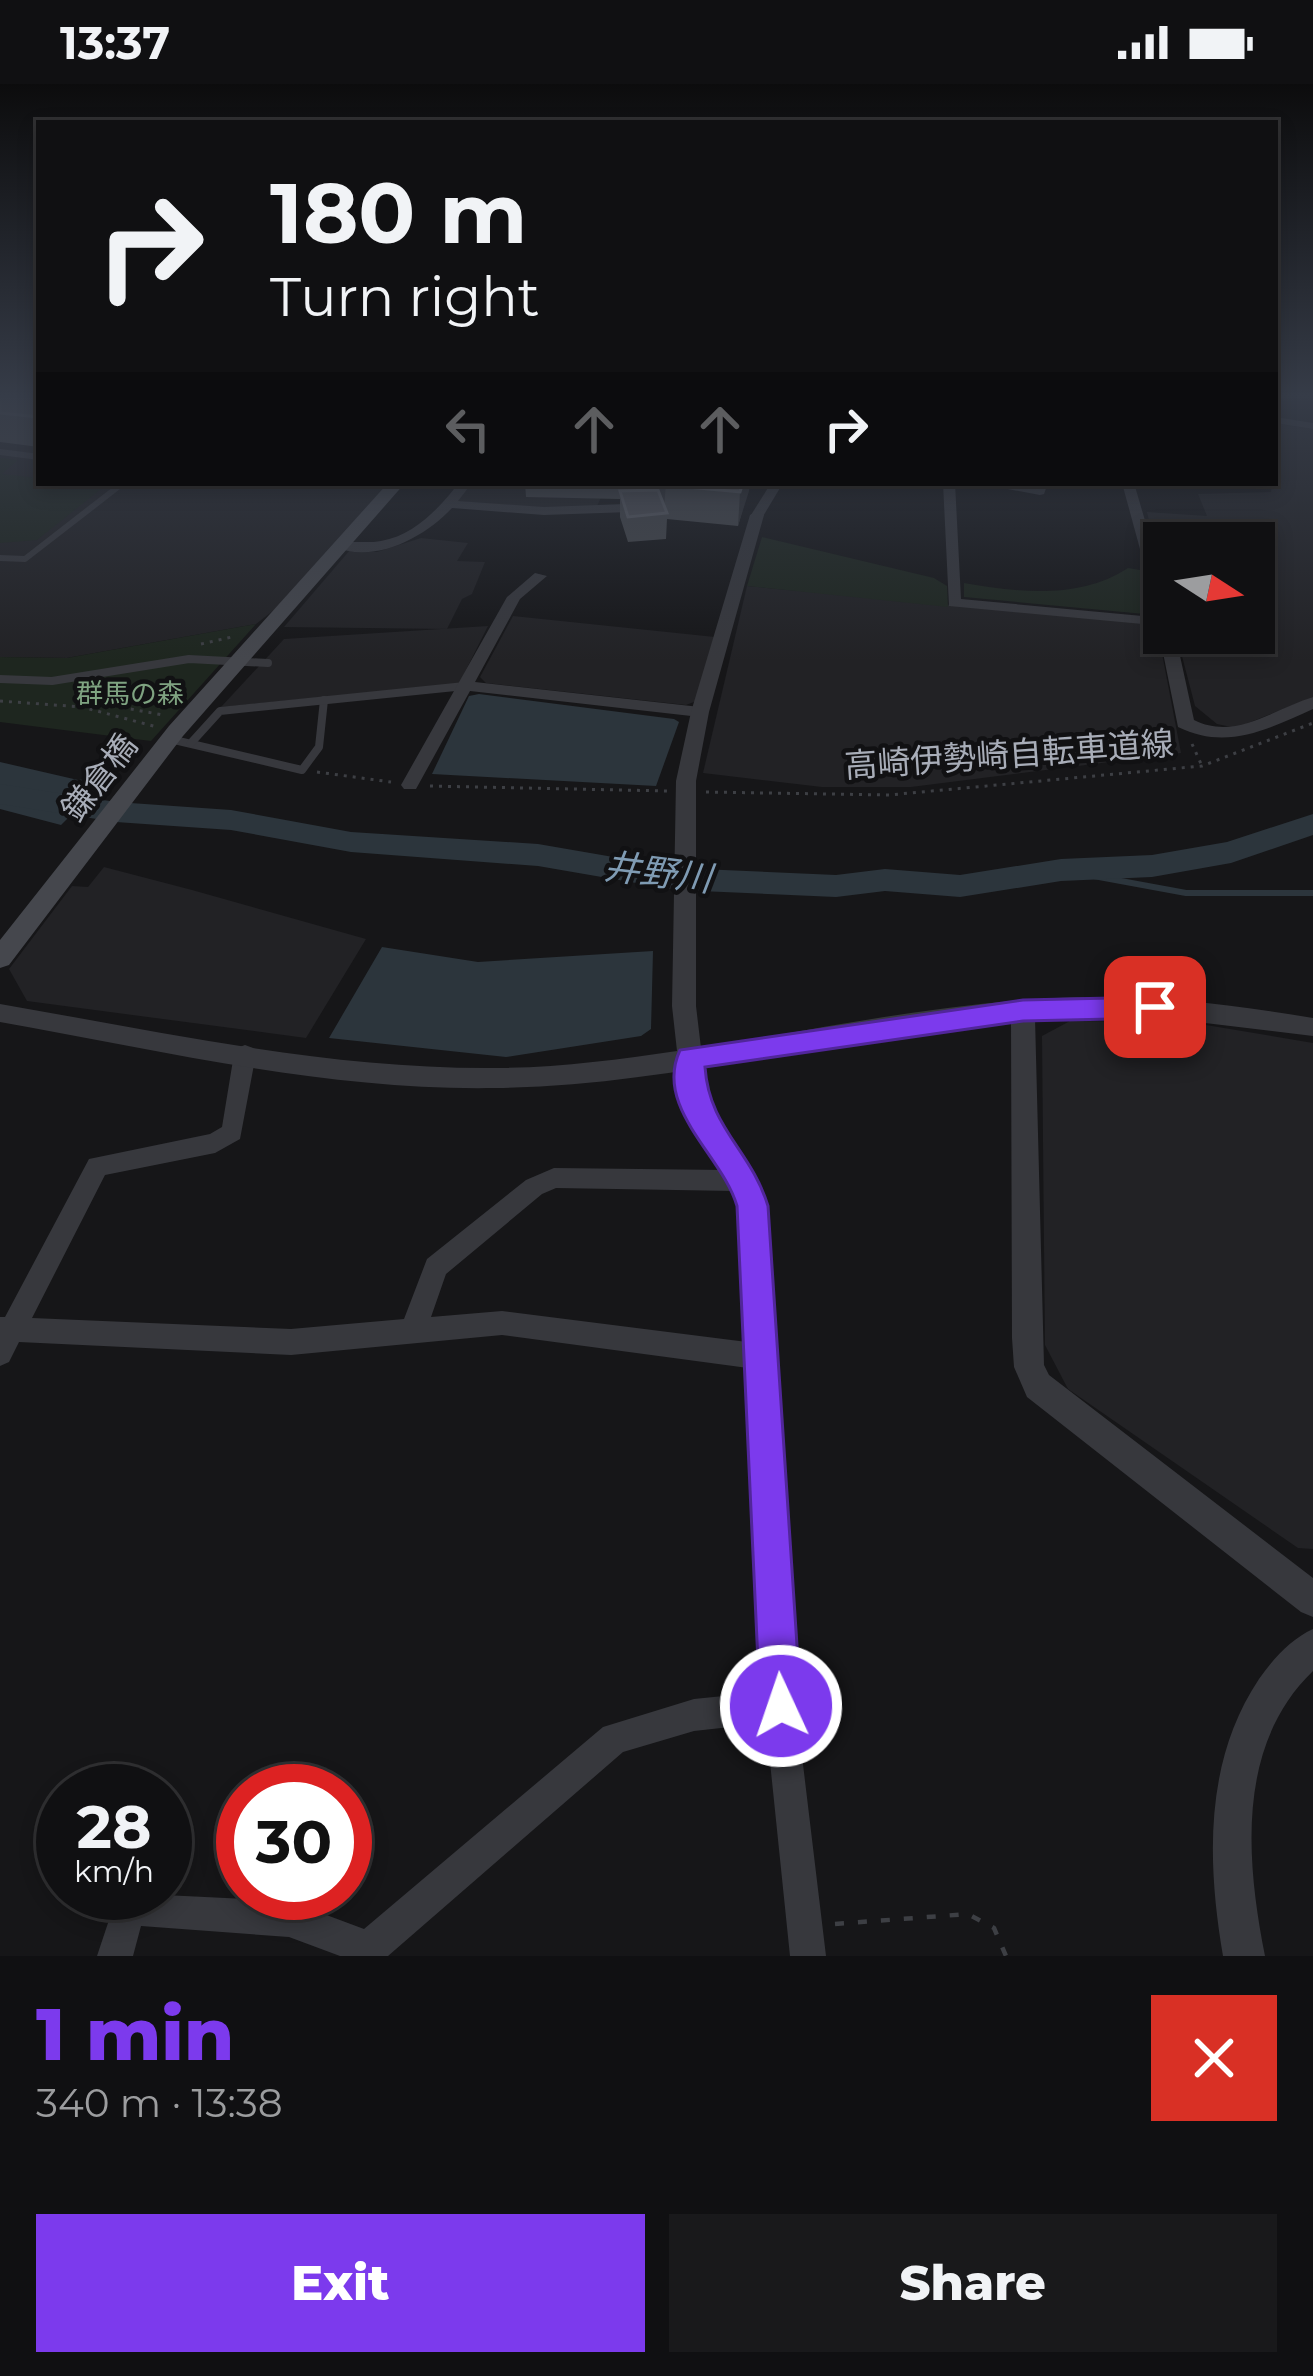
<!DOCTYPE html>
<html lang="en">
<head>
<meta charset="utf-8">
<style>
	:root { --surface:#101012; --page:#19191b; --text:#f1f3f6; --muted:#9c9d9f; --line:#303032; --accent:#7c3aed }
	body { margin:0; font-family:Montserrat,"Noto Sans JP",sans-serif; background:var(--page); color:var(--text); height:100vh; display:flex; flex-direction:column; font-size:45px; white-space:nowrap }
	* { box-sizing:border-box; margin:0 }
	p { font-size:39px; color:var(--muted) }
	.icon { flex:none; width:66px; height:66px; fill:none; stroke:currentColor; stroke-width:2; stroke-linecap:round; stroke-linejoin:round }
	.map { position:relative; height:1872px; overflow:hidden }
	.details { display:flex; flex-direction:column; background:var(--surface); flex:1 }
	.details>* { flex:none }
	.hud { position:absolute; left:36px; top:36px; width:1242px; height:366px; border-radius:0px; box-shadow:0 6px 18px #0003,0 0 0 3px var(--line); background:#101012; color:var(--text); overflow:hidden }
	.needle { width:78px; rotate:102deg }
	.controls { position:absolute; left:1143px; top:438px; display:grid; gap:24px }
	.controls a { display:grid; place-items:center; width:132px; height:132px; border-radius:0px; background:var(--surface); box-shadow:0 6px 18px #0003,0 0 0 3px var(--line); font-size:60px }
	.speed { position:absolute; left:36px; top:1680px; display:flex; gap:24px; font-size:60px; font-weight:700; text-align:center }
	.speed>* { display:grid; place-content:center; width:156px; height:156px; border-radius:50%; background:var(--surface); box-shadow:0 6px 18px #0003,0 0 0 3px var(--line); line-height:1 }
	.speed small { font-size:30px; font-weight:400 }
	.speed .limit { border:18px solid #d22; background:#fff; color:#111 }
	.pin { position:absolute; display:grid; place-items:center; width:102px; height:102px; color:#fff; margin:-51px; border-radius:24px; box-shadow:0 6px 18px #0006 }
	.me { position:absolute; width:132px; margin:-66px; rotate:357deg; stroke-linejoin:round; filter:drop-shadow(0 0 9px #0008) }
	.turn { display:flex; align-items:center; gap:42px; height:252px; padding:0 36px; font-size:54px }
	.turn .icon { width:156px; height:156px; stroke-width:2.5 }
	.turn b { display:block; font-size:84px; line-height:102px }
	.lanes { display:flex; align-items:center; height:114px; padding:0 36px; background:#0003; justify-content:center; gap:60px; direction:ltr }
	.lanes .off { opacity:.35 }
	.round { display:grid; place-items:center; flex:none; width:126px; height:126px; border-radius:0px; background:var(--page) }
	.head { display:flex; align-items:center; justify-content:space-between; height:204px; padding:0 36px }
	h1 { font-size:72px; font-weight:800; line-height:90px; color:var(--accent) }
	.primary-button { display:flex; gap:24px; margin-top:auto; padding:24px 36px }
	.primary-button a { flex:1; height:138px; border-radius:0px; background:var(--accent); color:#fff; font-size:48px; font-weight:800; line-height:138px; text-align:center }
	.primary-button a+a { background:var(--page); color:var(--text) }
	.status { display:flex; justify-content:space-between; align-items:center; height:84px; padding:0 60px; background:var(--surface); direction:ltr }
	.status svg { height:33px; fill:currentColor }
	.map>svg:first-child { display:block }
	.built { fill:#222225 }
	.green { fill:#1e261f }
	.water { fill:#2c353c }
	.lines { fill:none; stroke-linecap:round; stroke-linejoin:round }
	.stream { stroke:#2c353c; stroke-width:6 }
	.river { fill:#2c353c; fill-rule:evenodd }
	.path-far1 { stroke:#3d3f44; stroke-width:3; stroke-dasharray:3 6; stroke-linecap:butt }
	.path { stroke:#3d3f44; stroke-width:4.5; stroke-dasharray:9 14; stroke-linecap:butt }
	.service-far1 { stroke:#37383d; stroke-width:6 }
	.service { stroke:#37383d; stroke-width:8 }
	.minor { fill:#37383d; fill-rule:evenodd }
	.tertiary { fill:#37383d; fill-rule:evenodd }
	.secondary { fill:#45474d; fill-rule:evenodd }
	.wall { fill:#47494d }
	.shaded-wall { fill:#2f3033 }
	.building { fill:#525359; stroke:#5f6168; stroke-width:3 }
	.route { fill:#7c3aed; stroke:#51269a; stroke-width:3 }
	.labels { text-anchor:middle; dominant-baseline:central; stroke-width:9; stroke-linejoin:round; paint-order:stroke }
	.far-park-label { font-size:27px; fill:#7fa381; stroke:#111113 }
	.street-label { font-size:33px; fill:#a8adb8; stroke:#111113 }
	.water-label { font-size:36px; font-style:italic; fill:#7f9bb3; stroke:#111113 }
</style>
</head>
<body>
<div class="status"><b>13:37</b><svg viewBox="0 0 49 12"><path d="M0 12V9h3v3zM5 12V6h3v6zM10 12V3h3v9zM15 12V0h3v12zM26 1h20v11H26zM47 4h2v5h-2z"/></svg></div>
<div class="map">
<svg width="1313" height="1872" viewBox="0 0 1313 1872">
	<rect width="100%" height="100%" fill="#161618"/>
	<g class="built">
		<polygon points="39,314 39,399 389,399 283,519 256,540 67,574 0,573 0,315"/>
		<polygon points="1278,340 1313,345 1313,613 1236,644 1217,640 1195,622 1176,549 1254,549 1254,459 1164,459 1164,503 1147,428 1207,432 1198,410 1271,408"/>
		<polygon points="472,399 608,399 595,426 571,427 456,417"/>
		<polygon points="421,454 468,459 457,477 485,478 472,510 462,515 447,545 284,543 350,466 377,468"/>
		<polygon points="747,502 1148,539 1157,543 1181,669 911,703 822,703 703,689"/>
		<polygon points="513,532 715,553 699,616 686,621 486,599 480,593"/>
		<polygon points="488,542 459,600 221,623 284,555"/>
		<polygon points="104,783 192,806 366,855 306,954 27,917 9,885 72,802 88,803"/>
		<polygon points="1070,937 1188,938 1313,959 1313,1465 1298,1464 1068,1305 1045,1261 1042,952"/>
	</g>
	<g class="green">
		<polygon points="0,374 18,376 2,390 39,394 39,399 105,402 37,456 0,459"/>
		<polygon points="762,453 934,494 947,502 948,523 747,502"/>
		<path d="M 1128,484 L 1146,487 L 1155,531 L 964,513 L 964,499 C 1020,509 1081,515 1128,484 Z"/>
		<polygon points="256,540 151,657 0,638 0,573 67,574"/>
	</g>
	<g class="water">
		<polygon points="479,610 674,635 679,638 656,702 432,690 469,612"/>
		<polygon points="0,678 78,696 109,693 61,741 0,725"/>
		<polygon points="382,863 478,878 653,867 651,945 641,952 506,973 329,954"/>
	</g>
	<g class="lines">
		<polyline class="stream" points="1061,786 1186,809 1313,809"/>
		<polygon class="river" points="0,700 116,718 231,726 351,748 538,760 677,784 836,791 885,785 960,791 1061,775 1152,771 1227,758 1313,730 1313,751 1231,779 1152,793 1061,797 960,813 885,807 836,813 677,806 538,782 351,768 231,746 116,738 0,720"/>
		<g class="path-far1">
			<polyline points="201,560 232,553"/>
			<polyline points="90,608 87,617 163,631"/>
			<polyline points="0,617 82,623 157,643"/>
			<polyline points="1192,660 1202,682"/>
			<polyline points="317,688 391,698"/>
			<polyline points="430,702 667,707"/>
			<polyline points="706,708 889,711 1202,682 1313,639"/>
		</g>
		<polyline class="path" points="835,1840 968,1830 994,1844 1006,1872"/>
		<g class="service-far1">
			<polyline points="0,368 39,373"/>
			<polyline points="0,474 25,475 123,399"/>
		</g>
		<g class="service">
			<polyline points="0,595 52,597 189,575 268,579"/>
			<polyline points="170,655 302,686 319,663 324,616"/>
			<polyline points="191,659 220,627 465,602"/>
		</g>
		<g class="minor">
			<polygon points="1275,333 1313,339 1313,345 1275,339"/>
			<path d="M 459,399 L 472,399 L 458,417 L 544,423 L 653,419 L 661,399 L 673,399 L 664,423 L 658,427 L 544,431 L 452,424 C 424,454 373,481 333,462 C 347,455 365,460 381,457 C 415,451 439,424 459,399 Z"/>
			<polygon points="771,399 783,399 762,434 752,434 751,431"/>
			<polygon points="943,399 955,399 961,515 1164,534 1164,542 949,522"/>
			<polygon points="976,399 1033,403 1036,399 1048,399 1044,410 1040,411"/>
			<polygon points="1122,399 1134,399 1163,498 1161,501 1149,498"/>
			<polygon points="535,489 547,492 520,515 475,598 700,623 708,628 700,633 470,607 416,705 404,705 401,701 507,513"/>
			<path d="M 245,961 L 253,964 L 256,970 L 240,1055 L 215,1069 L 105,1091 L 32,1234 L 291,1245 L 404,1235 L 427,1175 L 526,1096 L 554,1084 L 725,1086 C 704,1054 670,1009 682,968 L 698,968 L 710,1022 L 753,1090 L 764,1122 L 796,1622 L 826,1872 L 790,1872 L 766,1639 L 694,1647 L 623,1668 L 388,1872 L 340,1872 L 289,1853 L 141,1842 L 133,1872 L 97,1872 L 117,1812 L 123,1809 L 289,1817 L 364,1845 L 603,1643 L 694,1615 L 763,1608 L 748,1284 L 502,1251 L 291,1271 L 19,1258 L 9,1278 L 0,1282 L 0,1233 L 5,1233 L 89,1075 L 210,1050 L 222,1043 L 234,970 L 237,964 ZM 556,1104 L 735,1107 L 740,1122 L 747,1258 L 502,1227 L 431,1233 L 446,1190 L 542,1110 Z"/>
		</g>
		<g class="tertiary">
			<path d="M 757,427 L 764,431 L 709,628 L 696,697 L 696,922 L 701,964 C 831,943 962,914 1093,913 C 1167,912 1240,922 1313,934 L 1313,952 L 1155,933 L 1035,934 L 1044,1281 L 1049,1291 L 1313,1494 L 1313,1533 L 1301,1528 L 1027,1313 L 1014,1283 L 1012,1254 L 1011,936 C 839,951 670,1002 496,1004 C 329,1007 163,967 0,938 L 0,920 C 163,948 327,985 493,984 C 555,984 616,976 677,967 L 672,922 L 676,697 L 691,628 L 750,431 Z"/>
			<polygon points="1156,493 1164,498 1164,539 1156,534 1148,498"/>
			<path d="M 1161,545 L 1175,549 L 1194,636 C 1236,657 1273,625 1313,613 L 1313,625 C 1268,645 1227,667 1178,643 L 1159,549 Z"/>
			<path d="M 1313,1545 L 1313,1587 C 1236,1661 1246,1776 1265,1872 L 1223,1872 C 1207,1778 1204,1677 1259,1595 C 1273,1575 1291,1555 1313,1545 Z"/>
		</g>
		<polygon class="secondary" points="388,399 405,399 183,652 9,881 0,884 0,856 169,642"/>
	</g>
	<g class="wall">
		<polygon points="0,314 39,314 39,363 0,358"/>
		<polygon points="525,399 641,399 640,407 664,424 666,399 750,399 738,442 667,435 666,455 628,458 620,433 620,415 526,413"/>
	</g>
	<polygon class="shaded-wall" points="743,399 750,399 749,407 738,442 740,408"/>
	<g class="building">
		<polygon points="0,314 39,314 39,333 0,329"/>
		<polygon points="666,399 743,399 740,408 665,401"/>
		<polygon points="658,406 667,429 628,433 620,407"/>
	</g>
	<linearGradient id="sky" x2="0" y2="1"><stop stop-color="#0c0c0d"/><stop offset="0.54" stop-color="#363c48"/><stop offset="1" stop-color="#363c48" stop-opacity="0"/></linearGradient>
	<rect width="1313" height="577" fill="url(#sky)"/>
	<path class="route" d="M 1155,913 L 1169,923 L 1155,934 L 1023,937 L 705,983 C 709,1044 751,1066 768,1122 L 801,1622 L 795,1637 L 781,1643 L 766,1637 L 760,1622 L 737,1122 C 723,1072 653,1024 680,966 L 1023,916 Z"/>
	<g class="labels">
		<g class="far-park-label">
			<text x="130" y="609">群馬の森</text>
		</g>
		<g class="street-label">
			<text transform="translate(1009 670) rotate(-4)">高崎伊勢崎自転車道線</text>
			<text transform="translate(99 693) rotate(-52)">鎌倉橋</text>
		</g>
		<g class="water-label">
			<text transform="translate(658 788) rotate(7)">井野川</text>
		</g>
	</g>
</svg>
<div class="controls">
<a><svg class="needle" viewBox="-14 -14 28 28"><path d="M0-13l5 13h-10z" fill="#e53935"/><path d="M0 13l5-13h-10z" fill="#9c9d9f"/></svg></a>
</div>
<div class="speed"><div>28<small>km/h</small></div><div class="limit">30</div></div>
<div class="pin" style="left:1155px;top:923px;background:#d93025"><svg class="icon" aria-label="arrive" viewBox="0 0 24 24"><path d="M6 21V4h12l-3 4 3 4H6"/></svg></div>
<svg class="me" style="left:781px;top:1622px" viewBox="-20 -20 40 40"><circle r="17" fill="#7c3aed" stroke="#fff" stroke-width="3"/><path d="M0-11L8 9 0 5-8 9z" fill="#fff"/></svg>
<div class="hud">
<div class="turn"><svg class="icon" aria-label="right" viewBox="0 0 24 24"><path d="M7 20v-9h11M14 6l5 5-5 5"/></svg><div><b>180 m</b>Turn right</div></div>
<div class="lanes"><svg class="icon off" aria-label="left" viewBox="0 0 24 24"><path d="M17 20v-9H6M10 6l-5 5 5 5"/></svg><svg class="icon off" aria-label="ahead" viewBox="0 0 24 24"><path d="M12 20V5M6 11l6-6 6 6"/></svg><svg class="icon off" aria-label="ahead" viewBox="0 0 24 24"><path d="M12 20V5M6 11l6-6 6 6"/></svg><svg class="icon" aria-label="right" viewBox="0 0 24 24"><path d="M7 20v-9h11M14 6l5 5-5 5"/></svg></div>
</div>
</div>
<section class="details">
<div class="head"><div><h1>1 min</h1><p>340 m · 13:38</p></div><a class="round" style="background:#d93025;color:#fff"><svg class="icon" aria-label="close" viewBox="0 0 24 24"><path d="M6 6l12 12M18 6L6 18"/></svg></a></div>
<div class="primary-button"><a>Exit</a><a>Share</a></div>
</section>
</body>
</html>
